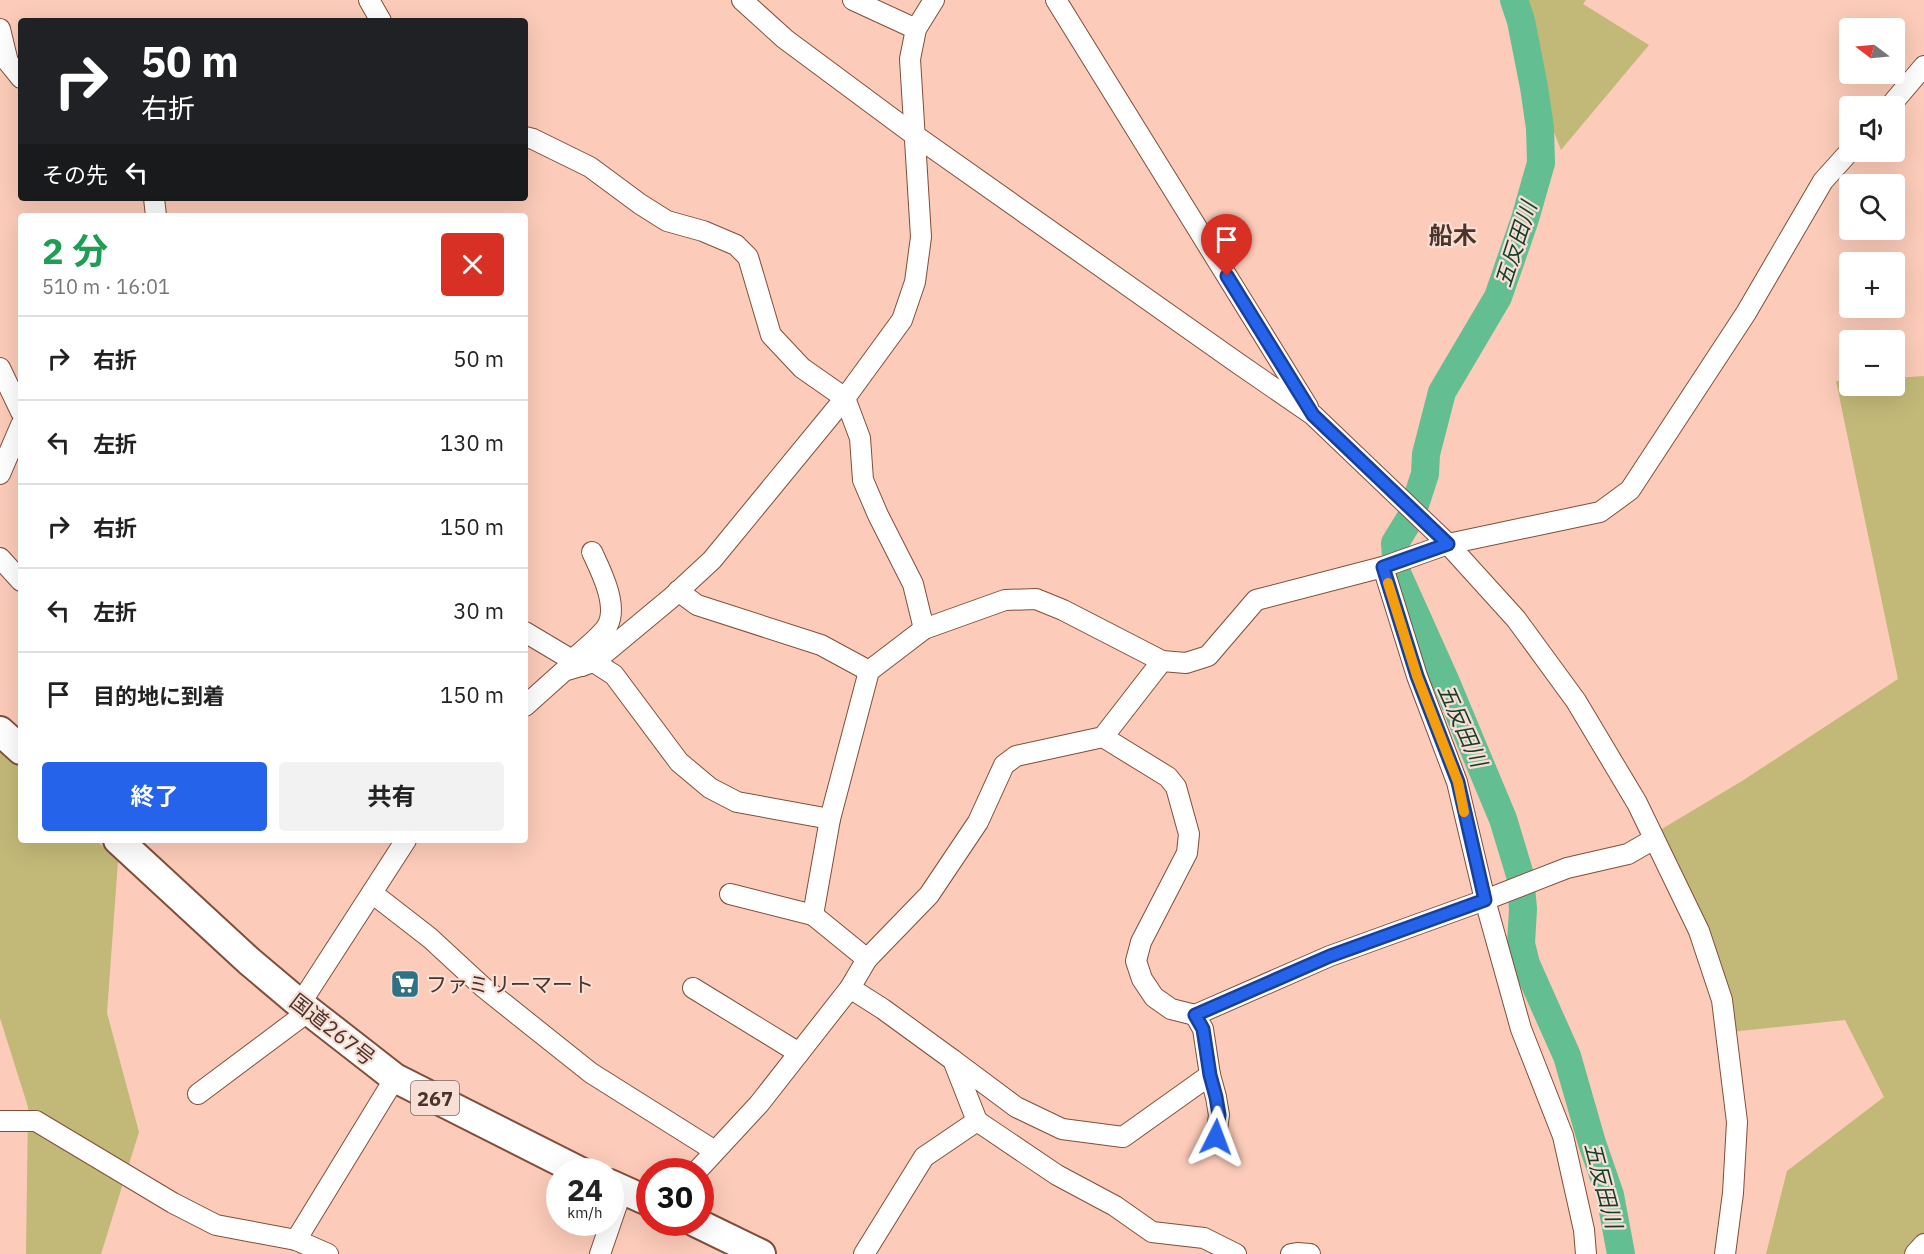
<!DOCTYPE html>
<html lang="ja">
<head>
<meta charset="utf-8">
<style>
	:root { --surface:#fff; --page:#f2f2f2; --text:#222; --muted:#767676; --line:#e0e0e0; --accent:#2563eb }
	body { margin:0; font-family:"IBM Plex Sans","Noto Sans JP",sans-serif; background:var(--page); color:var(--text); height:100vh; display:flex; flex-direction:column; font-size:22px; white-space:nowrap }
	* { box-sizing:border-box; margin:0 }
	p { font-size:20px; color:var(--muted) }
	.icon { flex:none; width:33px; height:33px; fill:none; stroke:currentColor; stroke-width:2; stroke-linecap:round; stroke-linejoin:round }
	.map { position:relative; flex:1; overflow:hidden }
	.sheet { position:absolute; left:18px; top:213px; width:510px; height:630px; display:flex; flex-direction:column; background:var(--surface); border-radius:6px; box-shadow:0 6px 24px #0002 }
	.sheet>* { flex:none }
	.guide { position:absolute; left:18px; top:18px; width:510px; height:183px; border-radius:6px; box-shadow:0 6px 24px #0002; background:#202124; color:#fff; overflow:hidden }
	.needle { width:39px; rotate:286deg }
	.controls { position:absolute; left:1839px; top:18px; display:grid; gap:12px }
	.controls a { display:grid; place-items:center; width:66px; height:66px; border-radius:6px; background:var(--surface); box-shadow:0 6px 24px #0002; font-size:30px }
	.speed { position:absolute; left:546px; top:1158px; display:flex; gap:12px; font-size:30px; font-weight:700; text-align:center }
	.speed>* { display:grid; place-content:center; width:78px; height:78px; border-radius:50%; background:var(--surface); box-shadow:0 6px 24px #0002; line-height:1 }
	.speed small { font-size:15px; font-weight:400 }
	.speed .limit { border:9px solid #d22; background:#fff; color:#111 }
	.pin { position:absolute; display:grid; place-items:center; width:51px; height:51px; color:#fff; margin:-62px -26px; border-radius:50% 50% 50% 0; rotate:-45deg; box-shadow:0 0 6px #0007 }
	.pin .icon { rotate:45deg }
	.me { position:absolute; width:66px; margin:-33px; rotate:3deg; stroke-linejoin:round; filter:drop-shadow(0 0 4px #0008) }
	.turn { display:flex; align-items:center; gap:21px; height:126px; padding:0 24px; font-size:27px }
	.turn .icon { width:78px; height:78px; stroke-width:2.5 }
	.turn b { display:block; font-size:42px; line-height:51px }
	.then { display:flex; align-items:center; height:57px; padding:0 24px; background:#0003; gap:12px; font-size:22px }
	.round { display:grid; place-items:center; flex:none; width:63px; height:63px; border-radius:6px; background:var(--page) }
	.headline { display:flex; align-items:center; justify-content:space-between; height:102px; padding:0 24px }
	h1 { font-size:36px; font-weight:700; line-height:45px; color:#1e9e55 }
	.cta { display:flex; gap:12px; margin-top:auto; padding:12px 24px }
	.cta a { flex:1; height:69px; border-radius:6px; background:var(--accent); color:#fff; font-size:24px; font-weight:700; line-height:69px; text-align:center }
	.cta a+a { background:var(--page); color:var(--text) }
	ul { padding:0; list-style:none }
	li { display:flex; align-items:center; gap:18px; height:84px; padding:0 24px; border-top:2px solid var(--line) }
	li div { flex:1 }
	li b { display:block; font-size:22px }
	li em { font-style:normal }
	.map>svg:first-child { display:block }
	.green { fill:#c2b978 }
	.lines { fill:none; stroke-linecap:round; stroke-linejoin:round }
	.river { stroke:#63be92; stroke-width:28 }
	.minor-casing { stroke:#824e3a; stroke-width:22 }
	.highway-casing { stroke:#824e3a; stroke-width:32 }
	.minor { stroke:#fff; stroke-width:20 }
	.highway { stroke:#fff; stroke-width:28 }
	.route-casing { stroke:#184099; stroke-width:15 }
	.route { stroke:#2563eb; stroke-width:10 }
	.slow { stroke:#f59e0b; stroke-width:10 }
	.labels { text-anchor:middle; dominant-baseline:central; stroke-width:4.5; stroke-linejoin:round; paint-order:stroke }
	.shield { fill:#f8dfd5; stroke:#7f675d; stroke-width:1.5 }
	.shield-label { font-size:20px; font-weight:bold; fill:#4b332a }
	.poi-label { font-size:21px; fill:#4b332a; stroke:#f8dfd5; text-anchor:start }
	.street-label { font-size:21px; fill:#4b332a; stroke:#f8dfd5 }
	.water-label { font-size:22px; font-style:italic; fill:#163d2b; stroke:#f8dfd5 }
	.quarter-label { font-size:24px; font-weight:bold; fill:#4b332a; stroke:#f8dfd5 }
</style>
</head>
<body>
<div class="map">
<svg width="1924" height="1254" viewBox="0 0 1924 1254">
	<rect width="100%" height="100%" fill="#fccbb9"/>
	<g class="green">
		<polygon points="1519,0 1586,0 1583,4 1649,45 1561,150 1529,69"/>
		<polygon points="1924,376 1924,1254 1766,1254 1787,1171 1884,1097 1845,1020 1730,1032 1650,836 1742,781 1898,679 1836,381 1849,381 1850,386 1894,386 1895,378"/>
		<polygon points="0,749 21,769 21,840 96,840 118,861 107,1013 139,1132 101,1254 26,1254 28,1107 0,1018"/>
	</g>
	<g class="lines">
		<polyline class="river" points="1514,0 1521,21 1534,87 1540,128 1541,163 1525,219 1498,297 1442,392 1426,454 1425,474 1411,517 1395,543 1397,573 1445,680 1503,819 1520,875 1523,909 1521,944 1526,964 1567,1056 1592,1143 1610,1195 1621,1254"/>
		<g class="minor-casing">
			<g id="minor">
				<polyline points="369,0 381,21"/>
				<polyline points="742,0 785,39 913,134 1239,364 1313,415 1448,544 1516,619 1576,701 1637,803 1699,931 1722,1000 1737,1122 1733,1193 1725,1254"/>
				<polyline points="853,0 916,29"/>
				<polyline points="1056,0 1308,407"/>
				<polyline points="0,29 8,62 21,78"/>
				<polyline points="1890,106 1924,66"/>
				<polyline points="525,137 533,139 590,167 640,204 667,221 703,231 736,245 748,257 771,335 802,368 845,398 860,438 863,480 878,515 913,584 924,629"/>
				<polyline points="154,198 156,216"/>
				<polyline points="0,368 21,412"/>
				<polyline points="0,474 21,425"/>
				<polyline points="0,558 21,581"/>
				<polyline points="1383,567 1417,676 1457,782 1485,900 1521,1029 1563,1136 1584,1230 1586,1254"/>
				<polyline points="678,591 697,605 821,645 869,671"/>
				<polyline points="525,632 582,666"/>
				<path d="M 572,660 C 582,651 598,639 606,628 C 620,608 601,571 592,552"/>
				<polyline points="594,662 614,675 679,762 710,788 737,802 830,819"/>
				<polyline points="525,706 564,671 594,662 671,598 712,560 845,398 902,320 915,282 921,237 910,59 916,29 934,0"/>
				<polyline points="1103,737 1168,777 1176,787 1189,834 1187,853 1141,942 1136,961 1142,979 1154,997 1171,1009 1195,1015"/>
				<polyline points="372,893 430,938 483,987 591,1073 715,1151"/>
				<polyline points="730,894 813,915"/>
				<polyline points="867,959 929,895 978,822 1004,765 1016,756 1103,737 1162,661"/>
				<polyline points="693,988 799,1053"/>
				<polyline points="850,988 883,1009 953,1060 977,1121"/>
				<polyline points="300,1004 406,840"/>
				<polyline points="953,1060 1016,1107 1062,1129 1123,1137 1210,1075"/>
				<polyline points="198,1094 309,1011"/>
				<polyline points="0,1121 36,1121 173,1203 216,1225 296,1240 328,1254"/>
				<polyline points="1216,1137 1219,1115 1216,1097 1210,1075 1203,1029 1195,1015 1330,956 1485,900 1567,868 1628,854 1654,839"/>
				<polyline points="696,1172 759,1104 850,988 867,959 813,915 830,819 869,671 924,629 1005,600 1036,599 1063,610 1162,661 1186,663 1208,656 1256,600 1383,567 1448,544 1600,512 1630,490 1746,313 1823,181 1850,151"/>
				<polyline points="296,1240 395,1078"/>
				<polyline points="600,1254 622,1190"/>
				<polyline points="864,1254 924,1157 977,1121 1057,1175 1115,1206 1152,1232 1204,1238 1236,1254"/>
				<polyline points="1291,1254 1297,1253 1310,1254"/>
				<polyline points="1915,1254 1924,1244"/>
			</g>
		</g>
		<g class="highway-casing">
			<g id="highway">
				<polyline points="0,731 21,750"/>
				<polyline points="118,840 249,961 300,1004 395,1078 581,1172"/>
				<polyline points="610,1184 650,1202"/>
				<polyline points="695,1222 761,1254"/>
			</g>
		</g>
		<use href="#minor" class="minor"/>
		<use href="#highway" class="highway"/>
	</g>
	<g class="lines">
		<g class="route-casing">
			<polyline id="route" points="1216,1137 1219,1115 1216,1097 1210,1075 1203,1029 1195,1015 1330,956 1485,900 1458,782 1417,676 1383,567 1448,544 1313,415 1227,276"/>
		</g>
		<use href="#route" class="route"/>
		<polyline class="slow" points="1388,583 1417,676 1458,782 1464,812"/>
	</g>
	<defs>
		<g id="supermarket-square" transform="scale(1.5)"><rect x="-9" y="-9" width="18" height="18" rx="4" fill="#317185" stroke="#f8dfd5"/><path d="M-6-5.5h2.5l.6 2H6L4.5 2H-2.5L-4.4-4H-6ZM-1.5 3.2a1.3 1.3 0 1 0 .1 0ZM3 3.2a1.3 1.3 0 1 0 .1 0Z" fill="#fff"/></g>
	</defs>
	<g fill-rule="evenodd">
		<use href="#supermarket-square" x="405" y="984"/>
	</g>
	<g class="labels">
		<rect class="shield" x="411" y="1081" width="48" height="34" rx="4.5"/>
		<g class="shield-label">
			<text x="435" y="1098">267</text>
		</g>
		<g class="poi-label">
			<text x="426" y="984">ファミリーマート</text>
		</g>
		<g class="street-label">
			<text transform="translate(333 1029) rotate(38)">国道267号</text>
		</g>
		<g class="water-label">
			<text transform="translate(1515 244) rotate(-72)">五反田川</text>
			<text transform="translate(1463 725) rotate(66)">五反田川</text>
			<text transform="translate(1604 1185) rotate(75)">五反田川</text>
		</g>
		<g class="quarter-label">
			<text x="1453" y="235">船木</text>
		</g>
	</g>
</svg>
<div class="controls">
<a><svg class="needle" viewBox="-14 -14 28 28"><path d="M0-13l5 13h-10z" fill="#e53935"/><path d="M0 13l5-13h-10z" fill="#767676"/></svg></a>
<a><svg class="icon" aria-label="sound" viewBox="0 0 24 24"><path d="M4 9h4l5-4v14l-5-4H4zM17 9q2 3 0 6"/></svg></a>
<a><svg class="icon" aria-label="search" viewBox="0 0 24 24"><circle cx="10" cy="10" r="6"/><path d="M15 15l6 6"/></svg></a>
<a>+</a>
<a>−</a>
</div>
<div class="speed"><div>24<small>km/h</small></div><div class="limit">30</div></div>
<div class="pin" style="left:1227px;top:276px;background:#d93025"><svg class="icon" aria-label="arrive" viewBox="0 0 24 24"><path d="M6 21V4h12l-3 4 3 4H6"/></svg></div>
<svg class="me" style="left:1216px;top:1137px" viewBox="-20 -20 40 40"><path d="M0-17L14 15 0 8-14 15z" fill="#2563eb" stroke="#fff" stroke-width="4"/></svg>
<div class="guide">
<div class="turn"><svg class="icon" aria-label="right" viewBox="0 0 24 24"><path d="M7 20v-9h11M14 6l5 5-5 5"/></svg><div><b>50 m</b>右折</div></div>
<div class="then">その先<svg class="icon" aria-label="left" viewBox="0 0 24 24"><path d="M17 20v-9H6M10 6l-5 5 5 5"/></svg></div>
</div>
<section class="sheet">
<div class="headline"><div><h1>2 分</h1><p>510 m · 16:01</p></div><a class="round" style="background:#d93025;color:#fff"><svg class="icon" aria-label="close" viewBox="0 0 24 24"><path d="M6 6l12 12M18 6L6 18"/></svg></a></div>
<ul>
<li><svg class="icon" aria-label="right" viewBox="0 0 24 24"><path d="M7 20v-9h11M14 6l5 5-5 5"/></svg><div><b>右折</b></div><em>50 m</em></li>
<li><svg class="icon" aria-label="left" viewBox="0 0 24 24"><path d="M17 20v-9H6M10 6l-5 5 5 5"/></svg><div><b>左折</b></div><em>130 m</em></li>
<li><svg class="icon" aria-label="right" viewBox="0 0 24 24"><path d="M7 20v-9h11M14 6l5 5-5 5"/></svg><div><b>右折</b></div><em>150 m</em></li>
<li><svg class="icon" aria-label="left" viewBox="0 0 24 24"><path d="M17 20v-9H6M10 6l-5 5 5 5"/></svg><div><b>左折</b></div><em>30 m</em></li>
<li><svg class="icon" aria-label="arrive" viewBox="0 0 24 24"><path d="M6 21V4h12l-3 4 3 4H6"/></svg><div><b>目的地に到着</b></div><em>150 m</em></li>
</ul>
<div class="cta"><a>終了</a><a>共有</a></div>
</section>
</div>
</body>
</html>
